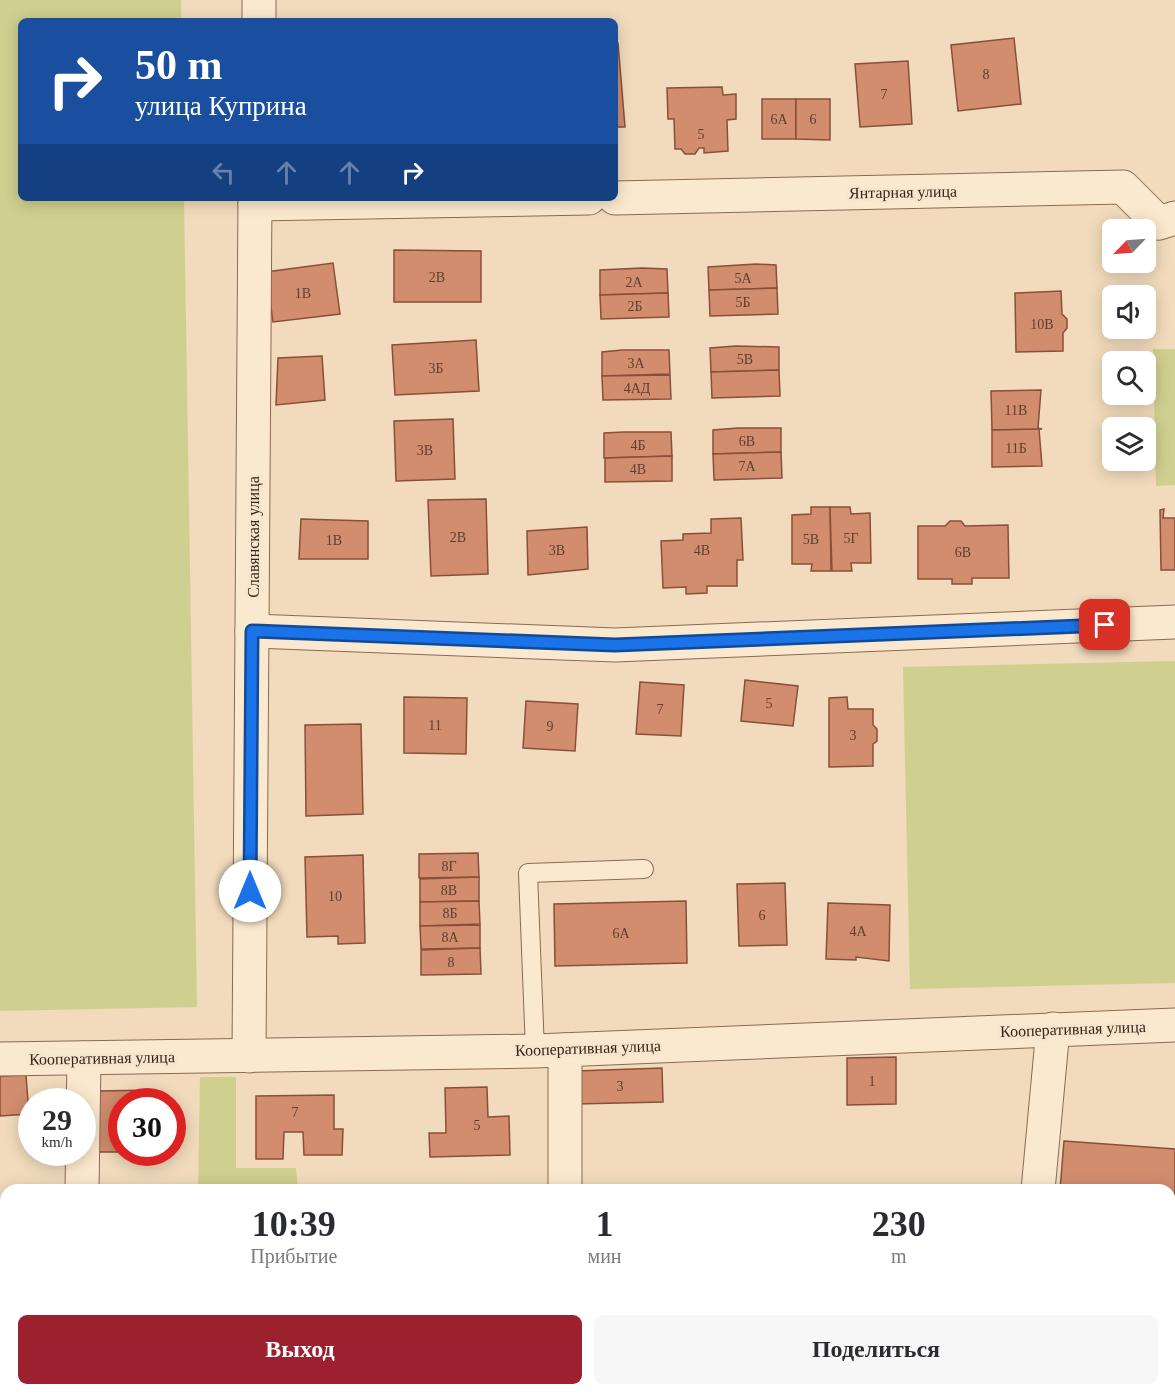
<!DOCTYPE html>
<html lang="ru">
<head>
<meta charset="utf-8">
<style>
	:root { --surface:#fff; --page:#f7f7f7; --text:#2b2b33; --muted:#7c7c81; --accent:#9d202f }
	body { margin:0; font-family:Georgia,serif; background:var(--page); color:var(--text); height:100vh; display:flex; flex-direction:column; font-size:22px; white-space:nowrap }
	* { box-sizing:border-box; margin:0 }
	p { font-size:20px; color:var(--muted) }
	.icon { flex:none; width:33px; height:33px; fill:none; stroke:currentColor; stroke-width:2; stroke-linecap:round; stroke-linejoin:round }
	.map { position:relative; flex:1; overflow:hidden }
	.panel { position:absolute; left:0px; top:1184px; width:1176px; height:212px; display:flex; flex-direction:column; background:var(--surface); border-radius:18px 18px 0 0; box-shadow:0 3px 15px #0003 }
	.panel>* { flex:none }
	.guide { position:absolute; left:18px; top:18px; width:600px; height:183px; border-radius:9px; box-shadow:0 3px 15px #0003; background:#1a4fa0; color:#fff; overflow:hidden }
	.needle { width:39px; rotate:245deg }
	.controls { position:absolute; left:1102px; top:219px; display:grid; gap:12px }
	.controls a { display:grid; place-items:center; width:54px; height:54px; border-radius:9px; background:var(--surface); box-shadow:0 3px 15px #0003; font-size:30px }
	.speed { position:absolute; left:18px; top:1088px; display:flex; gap:12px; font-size:30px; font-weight:700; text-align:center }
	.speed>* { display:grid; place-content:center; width:78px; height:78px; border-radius:50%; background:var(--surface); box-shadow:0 3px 15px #0003; line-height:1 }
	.speed small { font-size:15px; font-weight:400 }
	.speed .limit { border:9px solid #d22; background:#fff; color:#111 }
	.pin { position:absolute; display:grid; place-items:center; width:51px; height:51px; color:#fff; margin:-26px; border-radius:12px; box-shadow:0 3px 9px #0006 }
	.me { position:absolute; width:66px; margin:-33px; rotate:0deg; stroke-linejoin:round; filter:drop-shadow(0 0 4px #0008) }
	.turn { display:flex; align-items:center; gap:21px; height:126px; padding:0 18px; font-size:27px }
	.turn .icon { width:78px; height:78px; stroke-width:2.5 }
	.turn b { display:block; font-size:42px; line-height:51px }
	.lanes { display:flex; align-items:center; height:57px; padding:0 18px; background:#0003; justify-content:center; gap:30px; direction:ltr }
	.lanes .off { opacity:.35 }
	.eta { display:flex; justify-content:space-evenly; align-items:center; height:102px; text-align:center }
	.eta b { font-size:36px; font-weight:700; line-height:42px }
	.action { display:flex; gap:12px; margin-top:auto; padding:12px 18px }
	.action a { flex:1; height:69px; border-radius:9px; background:var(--accent); color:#fff; font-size:24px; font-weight:700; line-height:69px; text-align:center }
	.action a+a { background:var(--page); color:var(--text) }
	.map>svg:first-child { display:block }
	.green { fill:#cfcf8f }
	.building { fill:#d28c6e; stroke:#8a4f38; stroke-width:1.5 }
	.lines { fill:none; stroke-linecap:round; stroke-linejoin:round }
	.service-casing { stroke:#896a54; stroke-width:20 }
	.minor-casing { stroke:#896a54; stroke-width:35 }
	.service { stroke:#fbe9cf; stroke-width:18 }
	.minor { stroke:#fbe9cf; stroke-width:33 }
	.route-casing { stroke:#114b97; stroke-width:15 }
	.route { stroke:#1a73e8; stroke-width:10 }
	.labels { text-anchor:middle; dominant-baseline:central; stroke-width:6; stroke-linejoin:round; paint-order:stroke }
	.number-label { font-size:14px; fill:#5e3f2f }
	.street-label { font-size:16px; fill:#37251a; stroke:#f8e6cc }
</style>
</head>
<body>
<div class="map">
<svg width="1175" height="1394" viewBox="0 0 1175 1394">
	<rect width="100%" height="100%" fill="#f1dbbc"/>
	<g class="green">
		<polygon points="0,0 181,0 181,21 21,21 21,198 184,198 197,1007 0,1011"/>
		<polygon points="1153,349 1175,349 1175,485 1156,486"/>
		<polygon points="1175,661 1175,983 910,989 903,667"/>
		<polygon points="200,1077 236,1077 236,1168 296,1168 298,1189 198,1189"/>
	</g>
	<g class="building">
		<polygon points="1014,38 1021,104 958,111 951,45"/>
		<polygon points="615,43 618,43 625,127 615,127"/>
		<polygon points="908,61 912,124 860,127 855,64"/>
		<polygon points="722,87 723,95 736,94 736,119 727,120 728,151 704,153 704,148 699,148 695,154 685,154 681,149 675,149 674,119 668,119 667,88"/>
		<rect x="762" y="99" width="34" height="40"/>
		<polygon points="796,99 830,99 830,140 796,139"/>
		<polygon points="394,250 481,251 481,302 394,302"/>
		<polygon points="333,263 340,314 273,322 266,272"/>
		<polygon points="756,264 776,265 777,288 709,290 708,267"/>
		<polygon points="642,268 667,269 668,293 600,295 600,270"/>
		<polygon points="777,288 778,314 710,316 709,290"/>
		<polygon points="1061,291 1062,314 1067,319 1067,328 1063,333 1063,351 1016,352 1015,293"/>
		<polygon points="668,293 669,317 601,319 600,295"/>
		<polygon points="476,340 479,391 395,395 392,345"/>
		<polygon points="736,346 779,347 779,370 711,372 710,348"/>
		<polygon points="622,350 669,350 670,374 602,376 602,352"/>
		<polygon points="322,356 325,400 276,405 278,358"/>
		<polygon points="779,370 780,396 712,398 711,372"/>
		<polygon points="670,375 671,399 603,400 602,376"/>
		<polygon points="1041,390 1038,428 1042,429 992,430 991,391"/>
		<polygon points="453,419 455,479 396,481 394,421"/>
		<polygon points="738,428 781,428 781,452 713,454 713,430"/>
		<polygon points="1039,429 1042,466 992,467 992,430 1042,429"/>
		<polygon points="624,432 671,432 672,456 604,458 604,433"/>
		<polygon points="781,452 782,478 714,480 713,454"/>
		<polygon points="672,456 672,481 605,482 605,458"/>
		<polygon points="486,499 488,574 431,576 428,500"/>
		<polygon points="811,507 830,507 831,571 811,571 812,564 792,564 792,515 811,514"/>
		<polygon points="830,507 850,507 851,514 870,513 871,563 851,563 852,571 832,571"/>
		<polygon points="1164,509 1163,518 1175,518 1175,570 1161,570 1160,510"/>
		<polygon points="741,518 743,560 737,560 737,586 707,586 707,593 686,594 686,587 663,588 661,541 683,540 683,534 711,533 711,519"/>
		<polygon points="301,519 368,521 368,559 299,559"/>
		<polygon points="950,521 961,521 965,526 1008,525 1009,578 972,578 972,584 952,584 952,579 918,579 918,526 945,526"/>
		<polygon points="587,527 588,569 528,575 527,531"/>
		<polygon points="745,680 798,686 793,726 741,721"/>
		<polygon points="640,682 684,685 681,736 636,734"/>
		<polygon points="404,697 467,698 466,754 404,753"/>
		<polygon points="847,697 848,709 873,709 873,725 877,729 877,741 873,744 873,766 829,767 829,698"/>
		<polygon points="526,701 578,704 575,751 523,748"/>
		<polygon points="361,724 363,814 306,816 305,725"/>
		<polygon points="478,853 479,877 419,878 419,854"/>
		<polygon points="363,855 365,943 338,944 338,936 307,937 305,857"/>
		<polygon points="479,877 479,901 420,902 420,879"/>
		<polygon points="785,883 787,945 739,946 737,884"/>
		<polygon points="479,901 480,924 420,926 420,902"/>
		<polygon points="686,901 687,963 555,966 554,904"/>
		<polygon points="828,903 890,905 889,961 856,957 856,960 826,959"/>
		<polygon points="480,925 480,948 421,949 420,926"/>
		<polygon points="480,948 481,974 421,975 421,950"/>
		<polygon points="896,1057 896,1104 847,1105 847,1058"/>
		<polygon points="662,1068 663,1102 577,1104 576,1071"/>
		<polygon points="26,1075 29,1114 0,1116 0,1076"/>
		<polygon points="487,1087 488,1117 509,1116 510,1155 430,1157 429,1133 446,1133 445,1088"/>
		<polygon points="156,1090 155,1101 122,1101 122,1152 94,1152 96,1091"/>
		<polygon points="334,1095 334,1129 343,1129 342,1155 304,1155 303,1132 284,1132 283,1159 256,1159 256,1096"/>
		<polygon points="1064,1141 1175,1149 1175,1219 1170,1218 1170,1190 1060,1190"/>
		<polygon points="6,1224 6,1280 0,1280 0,1225"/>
		<rect x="1170" y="1257" width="5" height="37"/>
		<polygon points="1170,1325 1175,1325 1175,1394 1147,1394 1147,1389 1170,1389"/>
		<polygon points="0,1372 6,1372 6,1389 22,1389 22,1394 0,1394"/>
		<rect x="440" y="1389" width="60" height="5"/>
		<rect x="595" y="1389" width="101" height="5"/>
		<rect x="804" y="1389" width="99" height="5"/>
		<polygon points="1041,1389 1110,1389 1109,1394 1040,1394"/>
	</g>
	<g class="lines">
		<g class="service-casing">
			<polyline id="service" points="535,1051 528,873 644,869"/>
		</g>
		<g class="minor-casing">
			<g id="minor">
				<polyline points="259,21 259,0"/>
				<polyline points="615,198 1123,187 1159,223 1175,218"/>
				<polyline points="255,204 589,198"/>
				<polyline points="252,631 615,645 1175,622"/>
				<polyline points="249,1056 255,198"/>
				<polyline points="0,1059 535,1051 1175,1025"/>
				<polyline points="82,1190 84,1058"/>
				<polyline points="565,1190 565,1050"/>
				<polyline points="1038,1190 1053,1029"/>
				<polyline points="566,1389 566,1394"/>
				<polyline points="79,1394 79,1389"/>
				<polyline points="1019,1394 1020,1389"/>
			</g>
		</g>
		<use href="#service" class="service"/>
		<use href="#minor" class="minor"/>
	</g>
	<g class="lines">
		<g class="route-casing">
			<polyline id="route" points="250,891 252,631 615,645 1105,625"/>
		</g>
		<use href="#route" class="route"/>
	</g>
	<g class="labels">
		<g class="number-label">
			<text x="986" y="74">8</text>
			<text x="884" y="94">7</text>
			<text x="779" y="119">6А</text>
			<text x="813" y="119">6</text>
			<text x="701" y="134">5</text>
			<text x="437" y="277">2В</text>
			<text x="743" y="278">5А</text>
			<text x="634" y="282">2А</text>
			<text x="303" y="293">1В</text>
			<text x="743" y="302">5Б</text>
			<text x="635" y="306">2Б</text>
			<text x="1042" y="324">10В</text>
			<text x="745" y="359">5В</text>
			<text x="636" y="363">3А</text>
			<text x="436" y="368">3Б</text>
			<text x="637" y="388">4АД</text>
			<text x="1016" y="410">11В</text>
			<text x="747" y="441">6В</text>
			<text x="638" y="445">4Б</text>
			<text x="1016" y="448">11Б</text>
			<text x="425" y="450">3В</text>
			<text x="747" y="466">7А</text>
			<text x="638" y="469">4В</text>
			<text x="458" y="537">2В</text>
			<text x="851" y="538">5Г</text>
			<text x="811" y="539">5В</text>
			<text x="334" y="540">1В</text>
			<text x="557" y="550">3В</text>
			<text x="702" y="550">4В</text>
			<text x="963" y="552">6В</text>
			<text x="769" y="703">5</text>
			<text x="660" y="709">7</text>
			<text x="435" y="725">11</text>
			<text x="550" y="726">9</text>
			<text x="853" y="735">3</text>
			<text x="449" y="866">8Г</text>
			<text x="449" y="890">8В</text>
			<text x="335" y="896">10</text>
			<text x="450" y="913">8Б</text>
			<text x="762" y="915">6</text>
			<text x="858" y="931">4А</text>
			<text x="621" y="933">6А</text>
			<text x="450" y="937">8А</text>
			<text x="451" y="962">8</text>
			<text x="872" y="1081">1</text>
			<text x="620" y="1086">3</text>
			<text x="295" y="1112">7</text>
			<text x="477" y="1125">5</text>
		</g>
		<g class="street-label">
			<text transform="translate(903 192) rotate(-1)">Янтарная улица</text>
			<text transform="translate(253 537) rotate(-90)">Славянская улица</text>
			<text transform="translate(1073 1029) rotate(-2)">Кооперативная улица</text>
			<text transform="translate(588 1048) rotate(-2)">Кооперативная улица</text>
			<text transform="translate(102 1058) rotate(-1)">Кооперативная улица</text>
		</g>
	</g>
</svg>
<div class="controls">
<a><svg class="needle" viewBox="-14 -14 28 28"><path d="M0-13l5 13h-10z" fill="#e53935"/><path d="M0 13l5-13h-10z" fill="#7c7c81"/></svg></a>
<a><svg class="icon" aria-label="sound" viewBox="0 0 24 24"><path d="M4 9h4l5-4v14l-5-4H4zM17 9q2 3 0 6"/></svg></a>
<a><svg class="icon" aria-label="search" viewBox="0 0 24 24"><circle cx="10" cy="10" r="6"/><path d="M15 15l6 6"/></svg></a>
<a><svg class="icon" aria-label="layers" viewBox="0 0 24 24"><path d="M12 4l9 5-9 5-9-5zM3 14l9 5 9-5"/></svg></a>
</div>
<div class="speed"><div>29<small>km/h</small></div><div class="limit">30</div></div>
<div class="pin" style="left:1105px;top:625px;background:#d93025"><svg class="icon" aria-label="arrive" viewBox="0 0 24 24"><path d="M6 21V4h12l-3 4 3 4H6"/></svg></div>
<svg class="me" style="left:250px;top:891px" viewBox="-20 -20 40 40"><circle r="19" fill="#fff"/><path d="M0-13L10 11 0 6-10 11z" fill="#1a73e8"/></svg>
<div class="guide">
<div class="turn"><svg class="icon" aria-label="right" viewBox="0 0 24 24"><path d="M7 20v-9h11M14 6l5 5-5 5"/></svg><div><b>50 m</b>улица Куприна</div></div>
<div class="lanes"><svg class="icon off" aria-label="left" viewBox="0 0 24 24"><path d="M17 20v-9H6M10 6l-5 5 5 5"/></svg><svg class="icon off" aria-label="ahead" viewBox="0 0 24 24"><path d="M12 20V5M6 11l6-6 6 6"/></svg><svg class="icon off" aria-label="ahead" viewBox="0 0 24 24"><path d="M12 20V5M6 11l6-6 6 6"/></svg><svg class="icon" aria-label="right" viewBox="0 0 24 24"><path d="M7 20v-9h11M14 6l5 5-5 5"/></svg></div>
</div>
<section class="panel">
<div class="eta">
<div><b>10:39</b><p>Прибытие</p></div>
<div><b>1</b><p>мин</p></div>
<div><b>230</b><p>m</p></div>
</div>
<div class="action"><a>Выход</a><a>Поделиться</a></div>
</section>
</div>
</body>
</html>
